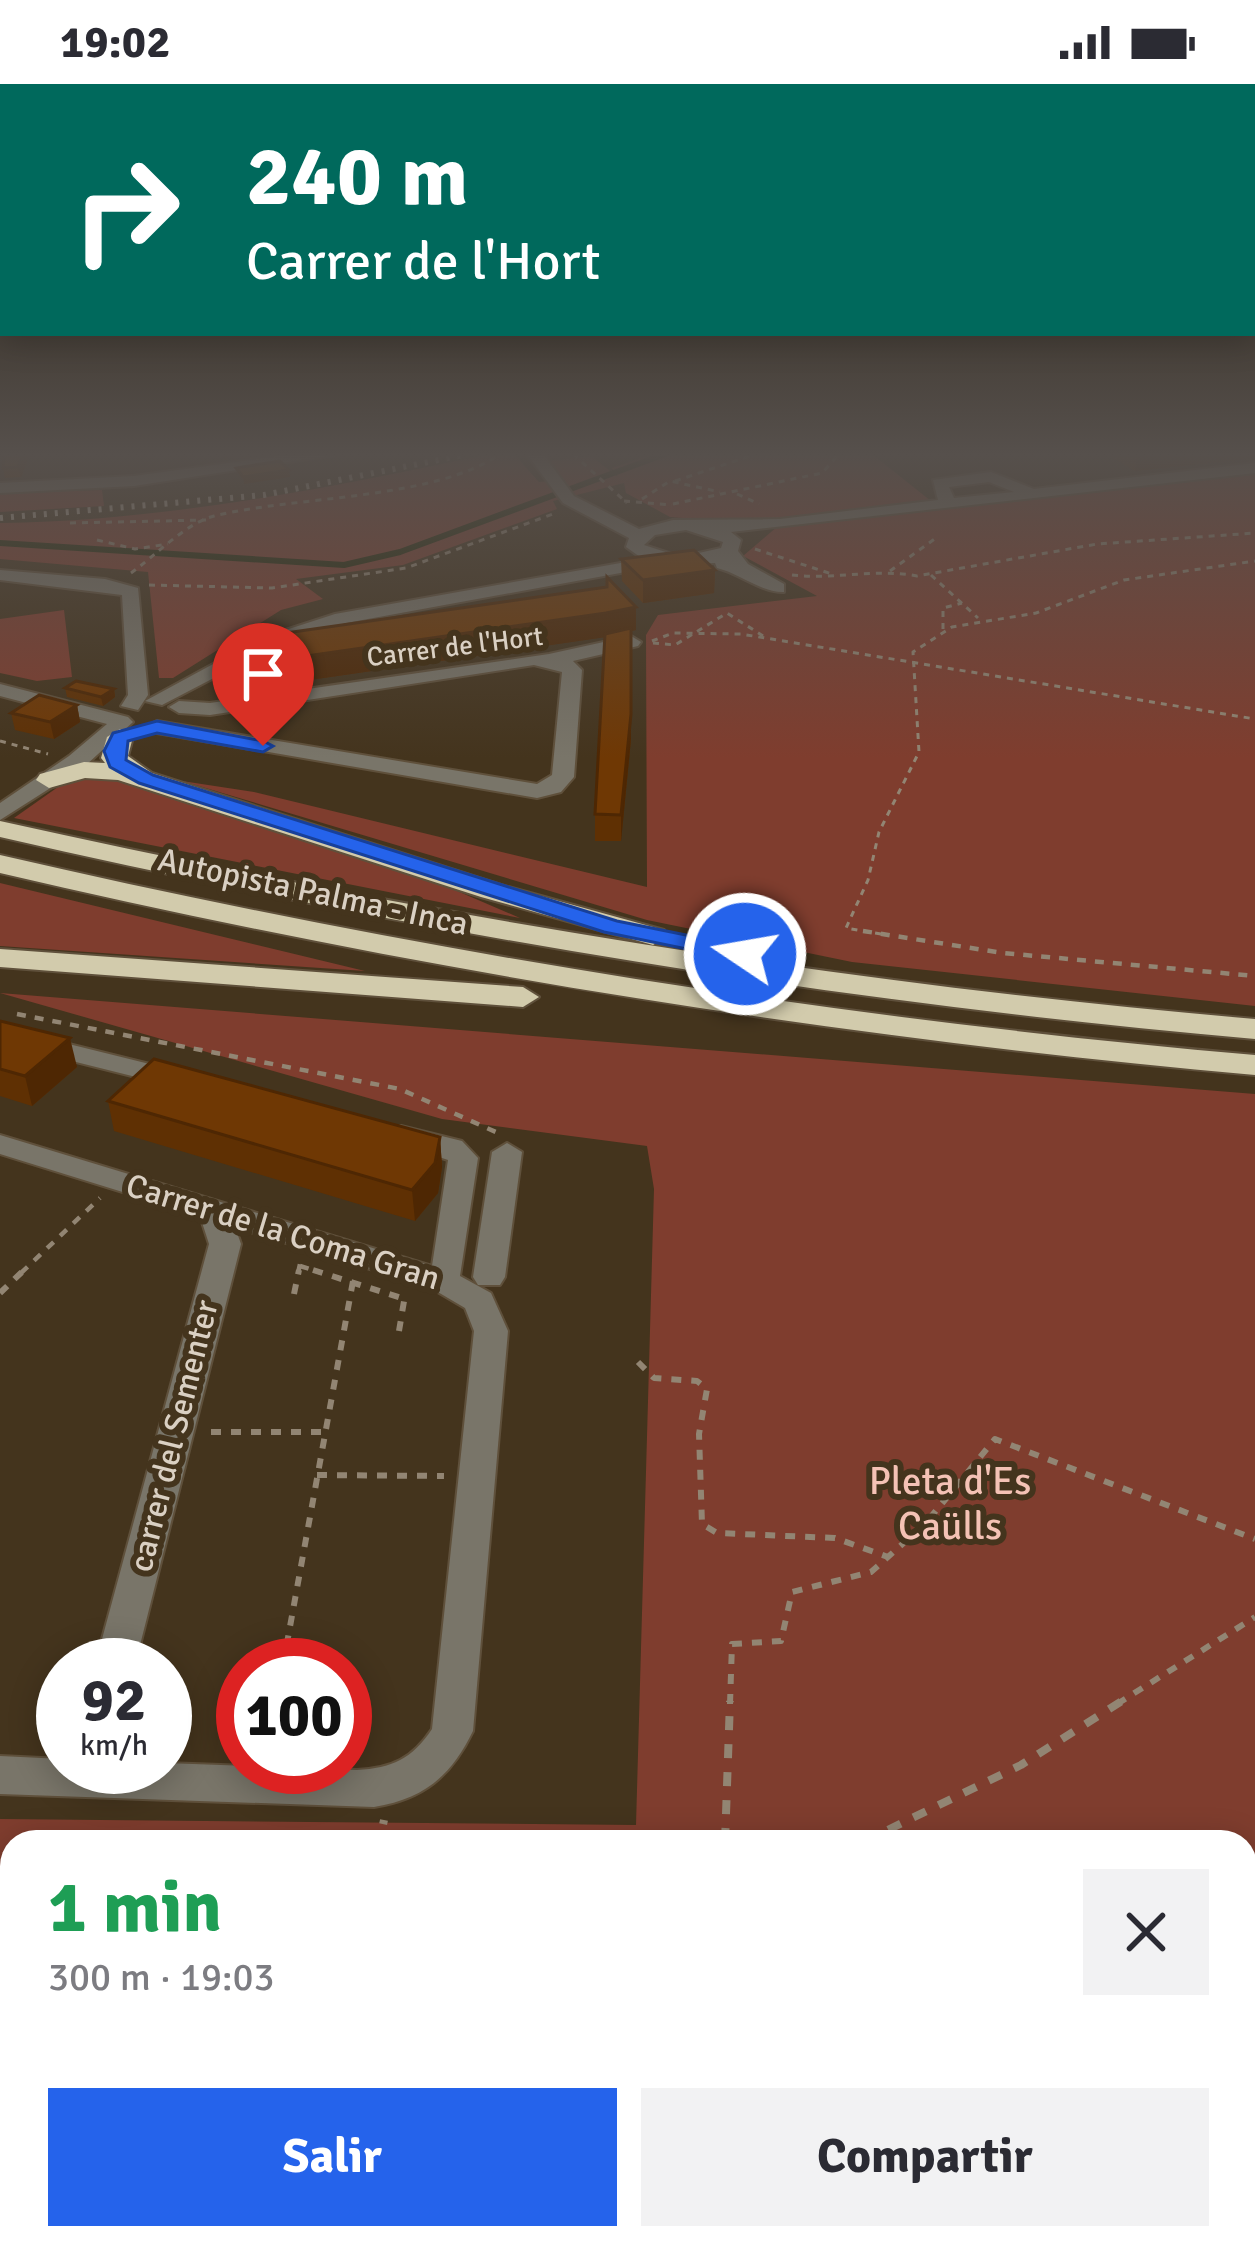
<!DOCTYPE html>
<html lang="es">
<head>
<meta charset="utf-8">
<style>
	:root { --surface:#fff; --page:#f2f2f3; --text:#2b2b33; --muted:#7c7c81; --accent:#2563eb }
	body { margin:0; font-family:Signika,sans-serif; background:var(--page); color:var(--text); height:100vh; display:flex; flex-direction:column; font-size:45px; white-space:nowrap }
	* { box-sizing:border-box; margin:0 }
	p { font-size:39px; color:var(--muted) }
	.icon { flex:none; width:66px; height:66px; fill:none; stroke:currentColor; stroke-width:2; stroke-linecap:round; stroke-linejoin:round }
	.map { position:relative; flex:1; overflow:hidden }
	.details { position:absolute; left:0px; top:1746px; width:1257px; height:420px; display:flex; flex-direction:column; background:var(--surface); border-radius:36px 36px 0 0; box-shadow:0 6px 30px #0003 }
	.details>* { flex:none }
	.top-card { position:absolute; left:0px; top:0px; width:1257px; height:252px; box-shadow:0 6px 30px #0003; background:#00695c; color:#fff; overflow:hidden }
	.speed { position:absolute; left:36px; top:1554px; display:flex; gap:24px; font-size:60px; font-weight:700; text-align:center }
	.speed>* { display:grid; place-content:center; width:156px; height:156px; border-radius:50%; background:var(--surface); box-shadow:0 6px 30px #0003; line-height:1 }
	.speed small { font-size:30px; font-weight:400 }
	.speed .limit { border:18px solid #d22; background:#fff; color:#111 }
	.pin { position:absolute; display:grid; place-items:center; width:102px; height:102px; color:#fff; margin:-123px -51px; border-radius:50% 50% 50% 0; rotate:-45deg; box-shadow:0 0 12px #0007 }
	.pin .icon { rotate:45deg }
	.me { position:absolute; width:132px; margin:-66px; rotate:282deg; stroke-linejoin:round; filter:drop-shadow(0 0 9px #0008) }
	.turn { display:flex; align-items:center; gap:42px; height:252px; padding:0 48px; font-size:54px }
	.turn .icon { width:156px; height:156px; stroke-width:2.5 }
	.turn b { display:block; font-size:84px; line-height:102px }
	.round { display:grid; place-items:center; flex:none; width:126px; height:126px; border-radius:0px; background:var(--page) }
	.overview { display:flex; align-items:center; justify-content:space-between; height:204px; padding:0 48px }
	h1 { font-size:72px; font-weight:700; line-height:90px; color:#1e9e55 }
	.primary-button { display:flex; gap:24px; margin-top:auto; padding:24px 48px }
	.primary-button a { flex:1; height:138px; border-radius:0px; background:var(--accent); color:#fff; font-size:48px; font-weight:700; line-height:138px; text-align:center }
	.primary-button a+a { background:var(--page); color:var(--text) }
	.status { display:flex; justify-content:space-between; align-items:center; height:84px; padding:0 60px; background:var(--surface); direction:ltr }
	.status svg { height:33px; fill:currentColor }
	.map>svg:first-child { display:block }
	.green { fill:#7f3d2e; fill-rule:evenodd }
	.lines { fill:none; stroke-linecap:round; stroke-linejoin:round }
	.stream { stroke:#222607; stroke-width:6 }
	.minor-casing { stroke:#5f503b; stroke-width:4 }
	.highway-casing { stroke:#5f503b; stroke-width:4 }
	.path-far3 { stroke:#928573; stroke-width:3; stroke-dasharray:6 6; stroke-linecap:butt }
	.path-far2 { stroke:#928573; stroke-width:4.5; stroke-dasharray:9 9; stroke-linecap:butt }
	.path-far1 { stroke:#928573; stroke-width:6; stroke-dasharray:10 10; stroke-linecap:butt }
	.path { stroke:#928573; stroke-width:8; stroke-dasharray:14 14; stroke-linecap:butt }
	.minor { fill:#797569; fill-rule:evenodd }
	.highway { fill:#d2cbac; fill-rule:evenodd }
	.rail { stroke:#baafa0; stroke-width:6; stroke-dasharray:3 8; stroke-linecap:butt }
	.wall { fill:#5f3003 }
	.shaded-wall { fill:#4e2703 }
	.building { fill:#6f3804; stroke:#4e2703; stroke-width:3 }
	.route { fill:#2563eb; stroke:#184099; stroke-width:3 }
	.labels { text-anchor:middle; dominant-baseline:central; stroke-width:12; stroke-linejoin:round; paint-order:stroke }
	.far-street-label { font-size:27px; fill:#dad0c3; stroke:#44341d }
	.street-label { font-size:33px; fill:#dad0c3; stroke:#44341d }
	.near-park-label { font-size:39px; fill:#f4c2b5; stroke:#44341d }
</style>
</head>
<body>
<div class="status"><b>19:02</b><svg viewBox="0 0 49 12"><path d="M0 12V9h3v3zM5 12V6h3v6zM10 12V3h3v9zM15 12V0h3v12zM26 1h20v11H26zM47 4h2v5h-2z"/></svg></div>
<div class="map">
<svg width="1255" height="2166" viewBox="0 0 1255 2166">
	<rect width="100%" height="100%" fill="#44341d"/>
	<g class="green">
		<path d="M 489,370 L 514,370 L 539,398 L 560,396 L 549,377 L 591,372 L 618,393 L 612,384 L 653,370 L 872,370 L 941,425 L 1255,389 L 1255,922 L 852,878 L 647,836 L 182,697 L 254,708 L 647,803 L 646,551 L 658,531 L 817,512 L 743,472 L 778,442 L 670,433 L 626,409 L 624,399 L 553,417 L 557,425 L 403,481 L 296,495 L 323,515 L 281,526 L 173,594 L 159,594 L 148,488 L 0,475 L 0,439 C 164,437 329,404 489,370 Z"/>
		<polygon points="102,406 104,422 0,428 0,409"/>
		<polygon points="64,526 72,593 37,597 0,589 0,535"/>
		<polygon points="106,692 434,797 520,834 14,734 65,698"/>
		<polygon points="0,799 365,887 0,862"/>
		<path d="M 0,909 L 1255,1010 L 1255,2166 L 0,2166 L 0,1735 L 636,1741 L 654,1105 L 647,1062 L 442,1035 ZM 12,1758 L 1245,1758 L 1245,2154 L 12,2154 Z"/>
	</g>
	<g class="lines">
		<polyline class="stream" points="0,459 344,481 400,468 665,370"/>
		<g class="minor-casing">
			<g id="minor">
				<polygon points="294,370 340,370 134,402 0,409 0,399 134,392"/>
				<path d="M 527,370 L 543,370 L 574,412 L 639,445 L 673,436 L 780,435 L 938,416 L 933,396 L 991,388 L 1034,405 L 1255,379 L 1255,389 L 731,448 L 741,456 L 738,467 L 748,480 L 784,500 L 784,508 C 762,509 739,489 717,484 L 715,479 L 664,481 L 346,539 L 275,562 L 162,621 L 145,617 L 261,554 L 335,530 L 643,475 L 626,463 L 629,454 L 563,419 ZM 989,398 L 1014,408 L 954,414 L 949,403 ZM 686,446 L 723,458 L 721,464 L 681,473 L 644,461 L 655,451 Z"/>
				<polygon points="0,486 105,495 138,504 148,611 138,626 121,622 128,611 122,511 0,496"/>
				<polygon points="631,552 641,558 638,562 573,577 582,586 574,693 561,708 537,714 157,649 146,643 157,637 537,700 552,691 562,588 534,581 210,631 179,629 169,623 179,617 210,619 549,570"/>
				<polygon points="0,600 128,633 133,638 85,682 0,736 0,719 69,672 107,640 0,612"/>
				<polygon points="0,943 190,990 194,996 180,1004 0,959"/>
				<path d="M 401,1042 L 462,1057 L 478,1074 L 460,1192 L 491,1209 L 508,1247 L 473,1647 C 451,1692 424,1715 374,1723 L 0,1710 L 0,1672 L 63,1675 L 63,1683 L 165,1683 L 165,1679 L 357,1686 C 392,1684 412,1675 432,1645 L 474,1247 L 465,1224 L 431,1204 L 235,1143 L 241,1160 L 135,1581 L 95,1581 L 209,1160 L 200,1132 L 0,1070 L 0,1051 L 432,1182 L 448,1076 L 391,1057 L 386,1051 Z"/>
				<polygon points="507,1059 522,1068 505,1193 500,1201 478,1201 473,1193 492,1068"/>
			</g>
		</g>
		<g class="highway-casing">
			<g id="highway">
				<polygon points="120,645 133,653 128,672 152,689 501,801 664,846 668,852 653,861 481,813 118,696 85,694 49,704 36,696 40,690 84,678 105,679 101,674 107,653"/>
				<path d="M 0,737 C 415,829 831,899 1255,935 L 1255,955 C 831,918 415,848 0,753 Z"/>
				<path d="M 0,771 C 415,867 831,934 1255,971 L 1255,991 C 831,953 415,886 0,789 Z"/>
				<polygon points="0,865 523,903 539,913 523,923 0,883"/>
			</g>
		</g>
		<g class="path-far3">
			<polyline points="573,370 627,419"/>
			<polyline points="675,397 756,370"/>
			<polyline points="737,410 759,420"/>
			<polyline points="642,415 670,397 720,408"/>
			<polyline points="624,417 672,421"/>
			<polyline points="673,420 822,389 839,370"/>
			<polyline points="70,439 206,436"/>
			<polyline points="97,456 135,465 168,460"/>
			<polyline points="755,465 835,491"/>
			<polyline points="890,487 936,454"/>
			<path d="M 131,489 C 155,472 186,439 214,432 C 294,412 434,416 500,370"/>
			<path d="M 792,491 C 834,496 875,484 917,492 L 1097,460 L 1255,449"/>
			<polyline points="931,491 978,534"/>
			<polyline points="149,501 272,504 406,484 553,430"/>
			<polyline points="943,545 943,524 962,519"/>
			<polyline points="652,557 673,549 741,550 1255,635"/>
			<polyline points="653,559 675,561 727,529 763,552"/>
			<polyline points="0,657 48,670"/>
			<polyline points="881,850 846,844 868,796 879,748 919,668 913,568 952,543 1036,529 1124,496 1255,477"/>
		</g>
		<g class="path-far2">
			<polyline points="863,847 1003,869 1255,892"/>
			<polyline points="17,930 400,1005 498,1049"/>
			<polyline points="300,1182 322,1189"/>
			<polyline points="21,1189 100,1114"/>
			<polyline points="298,1189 300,1180"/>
		</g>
		<g class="path-far1">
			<polyline points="313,1186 405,1215"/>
			<polyline points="0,1209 24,1186"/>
			<polyline points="294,1210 299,1186"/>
			<polyline points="399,1247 404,1217"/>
			<polyline points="638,1278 654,1294 697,1297 707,1305 699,1350 702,1440 717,1449 835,1454 888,1473"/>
			<polyline points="211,1348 325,1348"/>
			<polyline points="317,1391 444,1392"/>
			<polyline points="283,1581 353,1197"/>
			<polyline points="730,1620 732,1560 781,1557 792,1508 871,1488 925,1440 995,1355 1255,1455"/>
			<polyline points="1117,1620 1255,1533"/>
		</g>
		<g class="path">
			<polyline points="365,1758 381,1750 384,1736"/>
			<polyline points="725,1758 730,1617"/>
			<polyline points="863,1758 1021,1681 1122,1617"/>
			<polyline points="1245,1830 1255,1819"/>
			<polyline points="0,1926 12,1927"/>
			<polyline points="0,2047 12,2044"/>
			<polyline points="1245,2136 1255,2139"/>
			<polyline points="1139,2154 1142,2166"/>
		</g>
		<use href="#minor" class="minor"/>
		<use href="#highway" class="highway"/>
		<polyline class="rail" points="0,434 264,411 468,370"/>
	</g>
	<g class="wall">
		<polygon points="30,370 21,393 5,394 3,384"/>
		<polygon points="1106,370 1255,370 1255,374 1135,387"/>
		<polygon points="621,475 715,486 714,509 643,519 622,497"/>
		<polygon points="636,546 631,547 631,655 621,757 595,757 595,730 605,553 275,601 262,577 258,553"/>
		<polygon points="65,604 114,605 115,613 103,622 67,613"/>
		<polygon points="77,621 80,638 54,655 15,646 11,629"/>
		<polygon points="0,937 77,983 32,1022 0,1012"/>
		<polygon points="108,1017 440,1053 442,1083 438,1109 415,1137 114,1047"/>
	</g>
	<g class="shaded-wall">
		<polygon points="23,370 30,370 21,393 18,383"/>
		<polygon points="223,370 258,370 223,375"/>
		<polygon points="1153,370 1255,370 1255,374 1135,387 1137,372"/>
		<polygon points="289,386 290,393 244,400 243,393"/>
		<polygon points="715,486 714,509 643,519 643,496"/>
		<polygon points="636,523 636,546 606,553 275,601 272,577"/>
		<polygon points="114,605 115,613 103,622 101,613"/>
		<polygon points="77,621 80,638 54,655 50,638"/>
		<polygon points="631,630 631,655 621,757 621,731"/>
		<polygon points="70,954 77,983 32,1022 25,992"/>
		<polygon points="440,1053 442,1083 438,1109 415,1137 412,1106"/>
	</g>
	<g class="building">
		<polygon points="4,370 23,370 18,383 3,384"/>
		<polygon points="280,377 289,386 243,393 236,384"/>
		<polygon points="694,466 715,486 643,496 621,475"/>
		<polygon points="607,493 636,523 606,529 272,577 258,553 607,503"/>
		<polygon points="631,544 631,630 621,731 595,730 605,550"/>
		<polygon points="76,597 114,605 101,613 65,604"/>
		<polygon points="39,611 77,621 50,638 11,629"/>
		<polygon points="0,937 70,954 25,992 0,985"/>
		<polygon points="154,975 440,1053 435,1079 412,1106 108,1017"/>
	</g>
	<linearGradient id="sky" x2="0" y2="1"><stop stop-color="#251d10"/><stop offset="0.55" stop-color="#56504c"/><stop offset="1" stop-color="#56504c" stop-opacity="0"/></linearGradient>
	<rect width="1255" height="674" fill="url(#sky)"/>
	<polygon class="route" points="157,637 263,657 273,662 263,668 157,649 128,657 126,676 153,691 617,837 745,863 756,870 745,877 604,848 139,699 110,683 104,667 113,649"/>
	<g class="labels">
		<g class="far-street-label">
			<text transform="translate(455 563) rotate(-7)">Carrer de l'Hort</text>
		</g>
		<g class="street-label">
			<text transform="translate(313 808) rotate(12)">Autopista Palma - Inca</text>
			<text transform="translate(283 1148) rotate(17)">Carrer de la Coma Gran</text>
			<text transform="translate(174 1352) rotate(-76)">carrer del Sementer</text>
		</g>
		<g class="near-park-label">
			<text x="950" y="1397">Pleta d'Es<tspan x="950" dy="45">Caülls</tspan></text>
		</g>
	</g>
</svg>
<div class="speed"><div>92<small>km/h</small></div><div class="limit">100</div></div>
<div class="pin" style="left:263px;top:662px;background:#d93025"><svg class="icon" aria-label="arrive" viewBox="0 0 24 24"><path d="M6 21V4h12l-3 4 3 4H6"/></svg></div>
<svg class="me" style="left:745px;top:870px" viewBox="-20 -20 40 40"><circle r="17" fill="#2563eb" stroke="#fff" stroke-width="3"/><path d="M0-11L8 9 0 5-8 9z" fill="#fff"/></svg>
<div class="top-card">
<div class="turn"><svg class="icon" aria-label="right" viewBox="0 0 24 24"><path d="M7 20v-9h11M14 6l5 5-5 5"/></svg><div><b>240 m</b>Carrer de l'Hort</div></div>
</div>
<section class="details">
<div class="overview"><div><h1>1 min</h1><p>300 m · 19:03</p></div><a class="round"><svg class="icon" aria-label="close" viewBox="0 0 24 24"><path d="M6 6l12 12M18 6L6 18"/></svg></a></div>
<div class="primary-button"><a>Salir</a><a>Compartir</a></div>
</section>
</div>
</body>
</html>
